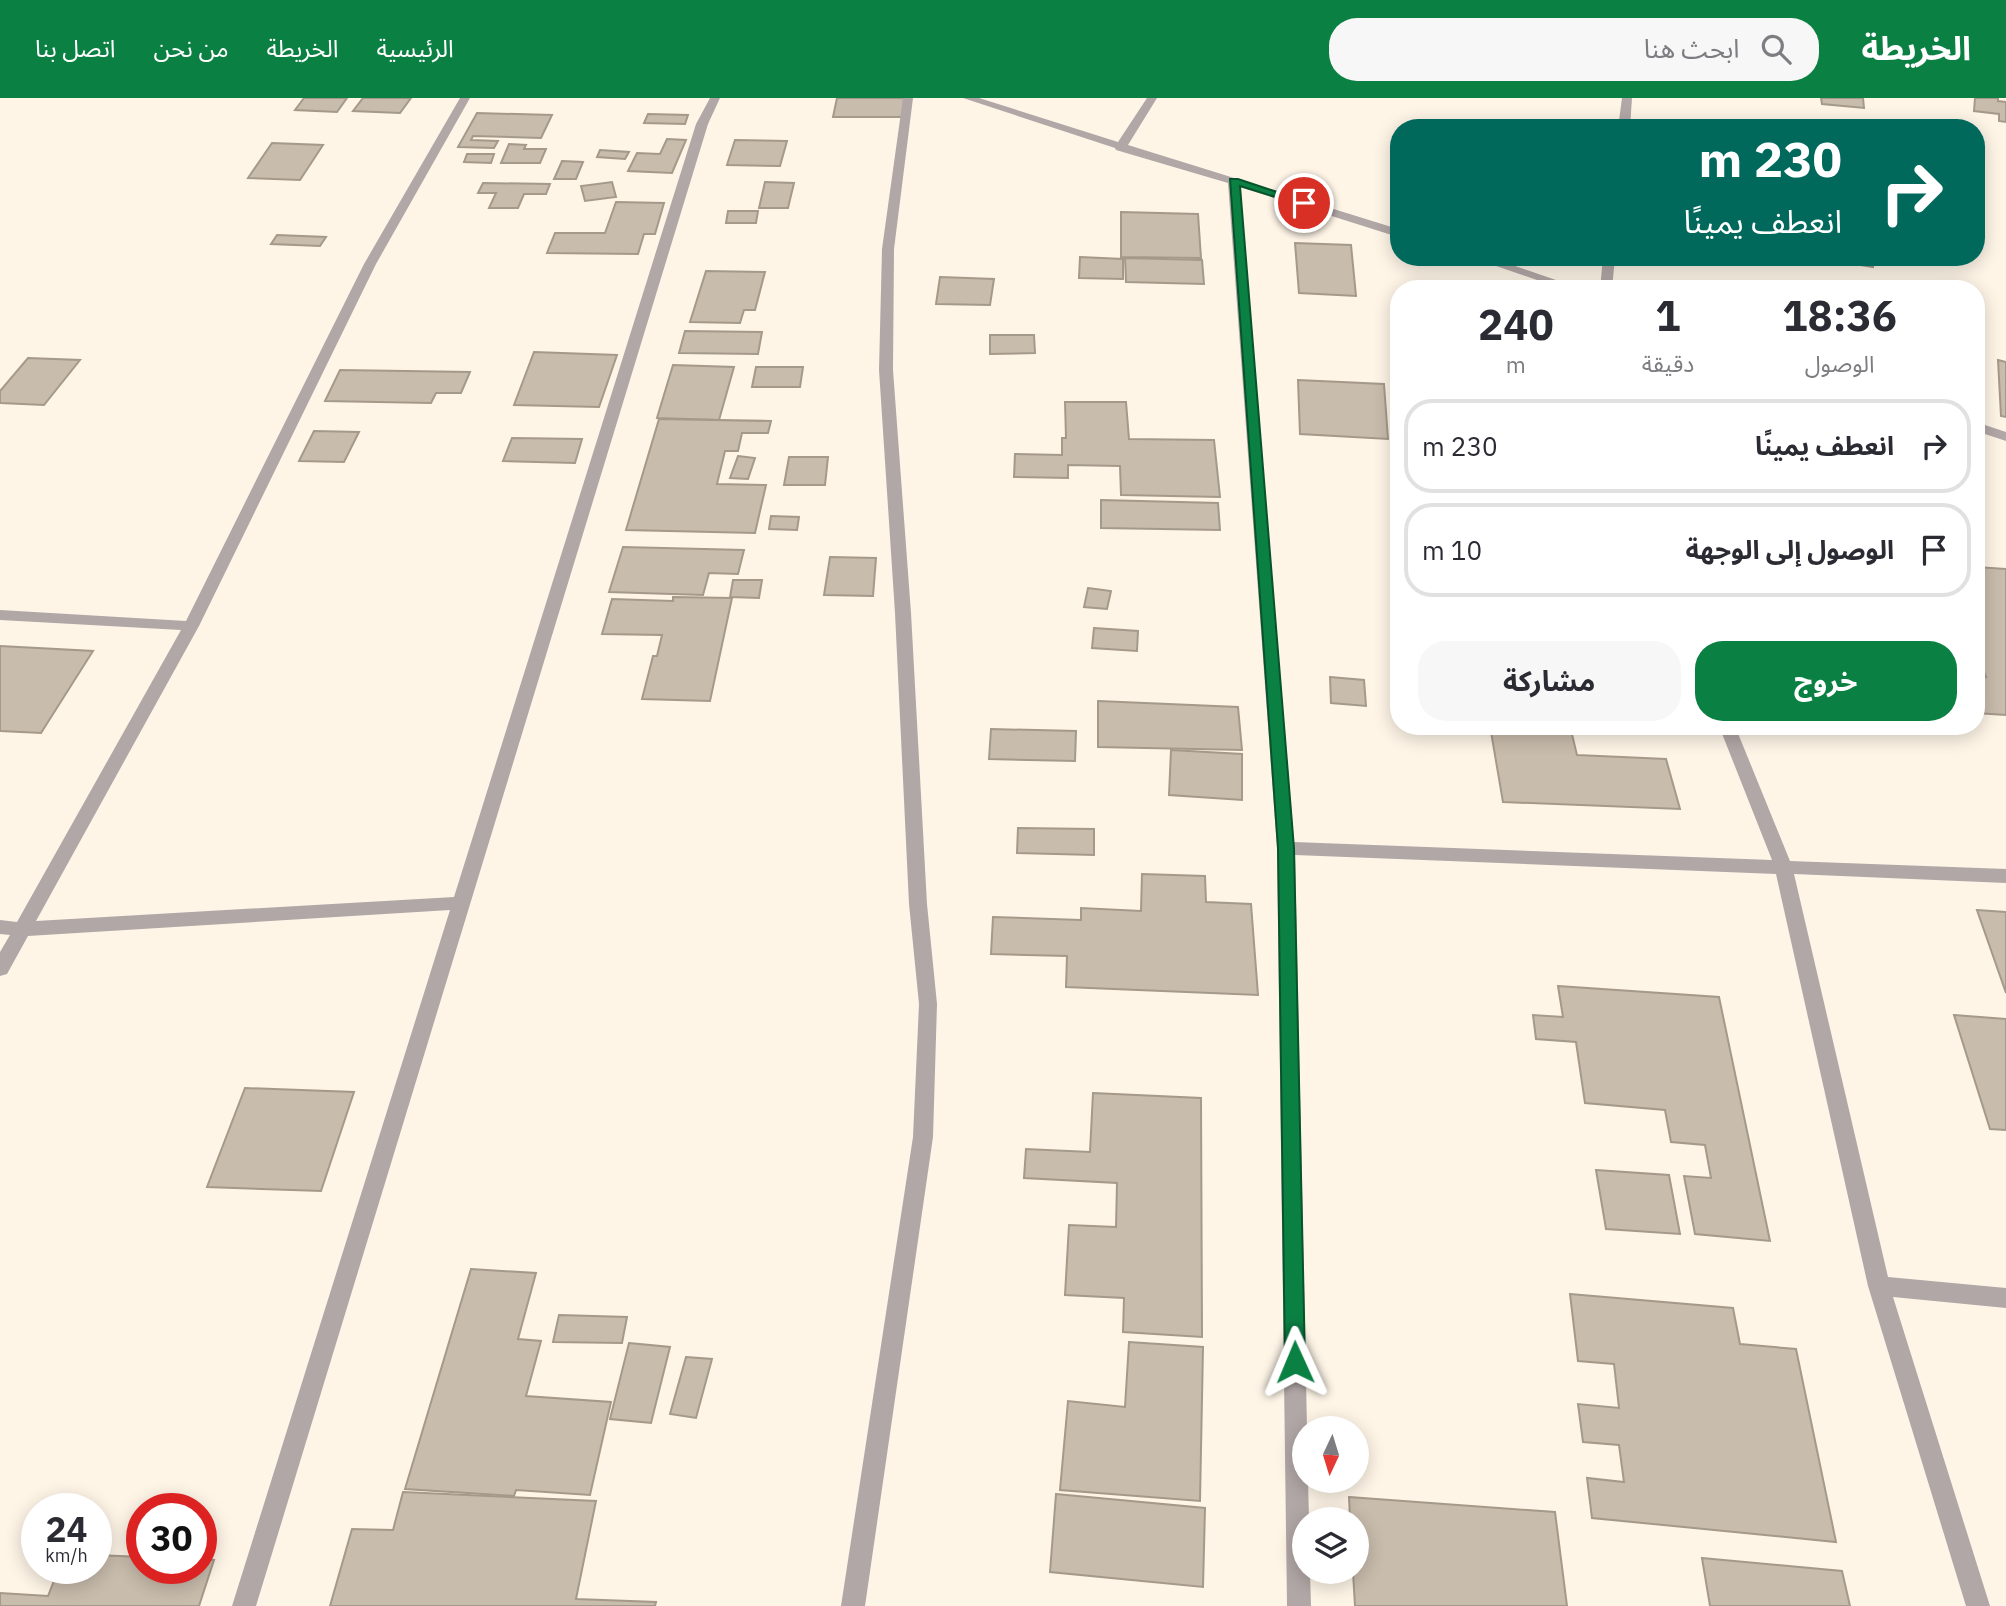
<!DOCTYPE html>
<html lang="ar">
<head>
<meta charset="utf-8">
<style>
	:root { --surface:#fff; --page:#f7f7f7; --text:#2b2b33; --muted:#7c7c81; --line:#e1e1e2; --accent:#0b8043 }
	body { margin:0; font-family:"IBM Plex Sans","Noto Sans Arabic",sans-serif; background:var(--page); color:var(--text); direction:rtl; height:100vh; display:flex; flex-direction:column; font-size:26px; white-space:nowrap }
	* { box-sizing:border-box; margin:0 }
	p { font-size:23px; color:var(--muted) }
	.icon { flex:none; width:38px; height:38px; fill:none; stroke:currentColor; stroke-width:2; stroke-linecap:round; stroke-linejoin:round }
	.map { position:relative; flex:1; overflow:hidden; direction:ltr }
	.drawer { position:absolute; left:1390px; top:182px; width:595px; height:455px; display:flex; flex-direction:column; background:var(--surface); border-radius:28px; box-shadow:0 4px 18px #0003; direction:rtl }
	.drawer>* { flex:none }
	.top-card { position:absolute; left:1390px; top:21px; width:595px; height:147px; border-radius:28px; box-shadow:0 4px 18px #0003; direction:rtl; background:#00695c; color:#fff; overflow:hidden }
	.needle { width:46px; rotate:184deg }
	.fabs { position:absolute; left:1292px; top:1318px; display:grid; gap:14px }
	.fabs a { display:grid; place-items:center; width:77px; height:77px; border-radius:50%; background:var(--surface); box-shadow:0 4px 18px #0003; font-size:35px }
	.speed { position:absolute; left:21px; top:1395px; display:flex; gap:14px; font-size:35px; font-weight:700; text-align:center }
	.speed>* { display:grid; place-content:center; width:91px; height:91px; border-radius:50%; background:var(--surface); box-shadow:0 4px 18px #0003; line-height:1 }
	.speed small { font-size:18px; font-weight:400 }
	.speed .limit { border:10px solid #d22; background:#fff; color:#111 }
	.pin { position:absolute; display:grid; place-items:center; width:60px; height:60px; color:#fff; margin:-30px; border:4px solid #fff; border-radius:50%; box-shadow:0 2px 7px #0007 }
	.me { position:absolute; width:77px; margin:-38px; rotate:359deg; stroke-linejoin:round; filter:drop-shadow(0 0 5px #0008) }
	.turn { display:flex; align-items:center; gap:24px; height:147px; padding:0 28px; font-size:32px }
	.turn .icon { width:91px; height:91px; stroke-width:2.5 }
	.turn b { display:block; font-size:49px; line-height:60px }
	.eta { display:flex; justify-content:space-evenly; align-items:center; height:119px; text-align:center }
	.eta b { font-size:42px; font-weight:700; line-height:49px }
	.button { display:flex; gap:14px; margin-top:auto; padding:14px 28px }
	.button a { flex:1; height:80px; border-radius:28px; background:var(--accent); color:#fff; font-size:28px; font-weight:700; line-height:80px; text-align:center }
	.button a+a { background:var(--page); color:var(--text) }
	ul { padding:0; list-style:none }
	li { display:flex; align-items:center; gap:21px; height:94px; margin:0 14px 10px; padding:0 14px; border:4px solid var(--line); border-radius:28px }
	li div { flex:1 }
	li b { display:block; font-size:26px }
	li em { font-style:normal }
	header { display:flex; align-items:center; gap:42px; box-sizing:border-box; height:98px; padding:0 35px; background:var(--accent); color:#fff }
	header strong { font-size:33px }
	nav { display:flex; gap:38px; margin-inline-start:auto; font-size:24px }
	.search { width:490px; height:63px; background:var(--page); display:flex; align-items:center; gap:18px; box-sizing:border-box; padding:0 24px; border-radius:28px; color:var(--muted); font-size:26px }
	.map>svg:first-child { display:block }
	.building { fill:#c8bcac; stroke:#a5998a; stroke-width:2 }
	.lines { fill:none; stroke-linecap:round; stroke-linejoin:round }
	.minor { fill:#b1a7a6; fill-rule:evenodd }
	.route { fill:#0b8043; stroke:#07532c; stroke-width:2 }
</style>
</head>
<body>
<header>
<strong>الخريطة</strong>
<div class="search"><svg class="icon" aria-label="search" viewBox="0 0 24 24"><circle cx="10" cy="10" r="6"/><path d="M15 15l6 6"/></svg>ابحث هنا</div>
<nav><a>الرئيسية</a><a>الخريطة</a><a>من نحن</a><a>اتصل بنا</a></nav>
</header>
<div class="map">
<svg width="2006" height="1508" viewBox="0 0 2006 1508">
	<rect width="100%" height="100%" fill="#fef5e7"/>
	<g class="building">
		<polygon points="304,0 347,0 337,14 295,12"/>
		<polygon points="363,0 411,0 400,15 353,13"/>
		<polygon points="837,0 907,0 905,19 833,19"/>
		<polygon points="1821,0 1863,0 1864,10 1822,6"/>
		<polygon points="1975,0 1998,0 1998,3 2006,4 2006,24 1999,23 1999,16 1974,13"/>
		<polygon points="477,15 552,17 541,40 473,38 471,42 498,43 494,50 458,49"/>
		<polygon points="648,16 688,17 685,26 644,25"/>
		<polygon points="667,41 686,42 672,75 628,73 637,55 660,56"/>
		<polygon points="735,42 787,43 780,68 727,67"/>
		<polygon points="272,45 323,47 300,82 248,80"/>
		<polygon points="509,46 526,47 524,51 546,51 540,65 501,65"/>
		<polygon points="600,52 629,54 625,61 597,59"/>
		<polygon points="467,56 494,56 491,65 464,64"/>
		<polygon points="562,63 583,64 576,81 554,81"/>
		<polygon points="612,84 616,99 585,103 581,88"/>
		<polygon points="765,84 794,85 788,110 759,110"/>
		<polygon points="483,85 550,86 546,96 524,96 518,110 489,110 496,95 478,95"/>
		<polygon points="616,104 664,105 655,136 644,136 638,156 547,155 555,135 605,135"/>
		<polygon points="728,113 758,113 756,125 726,125"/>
		<polygon points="1121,114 1198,116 1201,160 1121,159"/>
		<polygon points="277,137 326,139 320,148 271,146"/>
		<polygon points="1295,145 1351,147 1356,198 1299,195"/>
		<polygon points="1080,159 1123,161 1123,181 1079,180"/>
		<polygon points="1824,159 1873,159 1873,169 1824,161"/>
		<polygon points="1125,160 1202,162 1204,186 1126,184"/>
		<polygon points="706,173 765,174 755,212 744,212 740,225 690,224"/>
		<polygon points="940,179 994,181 990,207 936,206"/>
		<polygon points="685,233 762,234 758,256 679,255"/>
		<polygon points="990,237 1034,237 1035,255 990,256"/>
		<polygon points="534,254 617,257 599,309 514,307"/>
		<polygon points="28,260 80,262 44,307 0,305 0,293"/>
		<polygon points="1998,262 2006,264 2006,319 2001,318"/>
		<polygon points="673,267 734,269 719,322 657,320"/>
		<polygon points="756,269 803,269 800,289 752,289"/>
		<polygon points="340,272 470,274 461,295 436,295 431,305 325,303"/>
		<polygon points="1298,282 1384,286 1388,341 1300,336"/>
		<polygon points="1065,304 1126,304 1129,341 1214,342 1220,399 1121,397 1120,368 1068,367 1068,380 1014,379 1015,356 1062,357 1062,340 1066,340"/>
		<polygon points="659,321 771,323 768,335 742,335 738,353 725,353 717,386 766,387 755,435 626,432"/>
		<polygon points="314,333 359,334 344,364 299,363"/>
		<polygon points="512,340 582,341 575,365 503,363"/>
		<polygon points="738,358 755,360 748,381 730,380"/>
		<polygon points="789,359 828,359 825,387 784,387"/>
		<polygon points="1101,402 1218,405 1220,432 1101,430"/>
		<polygon points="771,418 799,419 797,432 769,431"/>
		<polygon points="623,449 744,452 738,476 709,475 703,497 609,494"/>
		<polygon points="830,459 876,460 873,498 824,497"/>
		<polygon points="1976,469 2006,471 2006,617 1976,615 1976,578 1986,579 1976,554"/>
		<polygon points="733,482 762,482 759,500 730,499"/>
		<polygon points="1088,490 1111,493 1107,511 1084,509"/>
		<polygon points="673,499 732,500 710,603 642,601 653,558 657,558 662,537 602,536 612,501 673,503"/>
		<polygon points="1094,530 1138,533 1137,553 1092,550"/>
		<polygon points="0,548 93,553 41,635 0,633"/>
		<polygon points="1330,579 1364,582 1366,608 1331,605"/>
		<polygon points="1098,603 1238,609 1242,652 1098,649"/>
		<polygon points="1490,628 1570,628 1577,657 1666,661 1680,711 1503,704"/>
		<polygon points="991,631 1076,633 1075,663 989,661"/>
		<polygon points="1171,652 1242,656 1242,702 1169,697"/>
		<polygon points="1018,730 1094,731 1094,757 1017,755"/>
		<polygon points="1142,776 1205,778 1206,804 1251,806 1258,897 1066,889 1067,858 991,856 993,819 1081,822 1081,810 1141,813"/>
		<polygon points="1977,812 2006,814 2006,895"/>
		<polygon points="1558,888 1719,899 1770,1143 1695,1136 1684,1078 1711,1080 1705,1047 1671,1044 1665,1012 1585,1005 1576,944 1536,941 1533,917 1563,919"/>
		<polygon points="1954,917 2006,921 2006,1032 1990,1031"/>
		<polygon points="245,990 354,994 321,1093 207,1089"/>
		<polygon points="1093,995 1201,1000 1202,1239 1123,1234 1124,1200 1065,1197 1069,1127 1116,1129 1117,1085 1024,1080 1026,1051 1090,1054"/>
		<polygon points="1596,1072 1669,1077 1680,1136 1606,1131"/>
		<polygon points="471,1171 536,1175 518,1241 541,1243 526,1298 611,1304 590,1397 516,1392 514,1398 405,1391"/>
		<polygon points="1570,1196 1733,1210 1740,1246 1796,1251 1836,1444 1592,1420 1587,1380 1624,1384 1619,1347 1583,1344 1578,1306 1619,1310 1614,1266 1578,1263"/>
		<polygon points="559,1217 627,1219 622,1245 553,1244"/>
		<polygon points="1129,1244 1203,1249 1200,1403 1060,1392 1068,1303 1125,1309"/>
		<polygon points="629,1245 670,1249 651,1325 610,1321"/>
		<polygon points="686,1259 712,1261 696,1320 670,1316"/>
		<polygon points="403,1394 596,1403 576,1501 656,1504 655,1508 330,1508 352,1431 393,1432"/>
		<polygon points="1056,1396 1205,1410 1203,1489 1050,1474"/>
		<polygon points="1349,1399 1555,1414 1567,1508 1355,1508 1353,1474 1356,1474 1356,1421 1350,1421"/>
		<polygon points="96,1457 142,1459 142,1470 201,1470 201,1461 214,1462 199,1508 0,1508 0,1495 48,1498 59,1470 96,1470"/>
		<polygon points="1702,1460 1842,1473 1850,1508 1710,1508"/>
	</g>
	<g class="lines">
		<g class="minor">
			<polygon points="460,0 470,0 376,166 199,528 36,823 454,799 696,26 710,0 720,0 708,26 256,1508 232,1508 450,812 28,838 7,876 0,878 0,854 10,837 0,836 0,822 17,824 181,532 0,522 0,512 186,523 364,166"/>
			<polygon points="903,0 913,0 894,151 893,272 911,515 927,806 937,906 933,1039 865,1508 841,1508 913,1039 919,906 909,806 895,515 879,272 882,151"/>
			<polygon points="963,0 979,0 1118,44 1147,0 1157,0 1128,47 1398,131 1398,139 1240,89 1294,744 1772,762 1719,628 1735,628 1790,763 2006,771 2006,785 1794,776 1888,1179 2006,1190 2006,1210 1893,1199 1990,1508 1966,1508 1868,1188 1776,776 1295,757 1307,1330 1304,1330 1304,1382 1308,1382 1309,1421 1304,1421 1304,1474 1310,1474 1311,1508 1287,1508 1277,750 1228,85 1116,52 1115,50"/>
			<polygon points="1622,0 1632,0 1630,30 1618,30"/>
			<polygon points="1470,159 1489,159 1582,191 1563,191"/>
			<polygon points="1603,159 1615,159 1612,191 1600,191"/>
			<polygon points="1976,324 2006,334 2006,343 1976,333"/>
		</g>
	</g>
	<polygon class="route" points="1230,81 1238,81 1310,105 1304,108 1240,88 1294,750 1305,1264 1302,1271 1295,1274 1288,1271 1285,1264 1278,750"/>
</svg>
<div class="fabs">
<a><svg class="needle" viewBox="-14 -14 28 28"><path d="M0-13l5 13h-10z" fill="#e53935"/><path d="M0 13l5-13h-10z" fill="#7c7c81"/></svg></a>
<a><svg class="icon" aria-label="layers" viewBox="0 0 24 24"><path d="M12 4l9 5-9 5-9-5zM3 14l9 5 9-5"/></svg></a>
</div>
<div class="speed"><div>24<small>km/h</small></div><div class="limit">30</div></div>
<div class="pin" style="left:1304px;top:105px;background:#d93025"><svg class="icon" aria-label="arrive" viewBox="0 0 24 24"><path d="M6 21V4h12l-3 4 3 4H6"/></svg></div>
<svg class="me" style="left:1295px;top:1264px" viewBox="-20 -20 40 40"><path d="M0-17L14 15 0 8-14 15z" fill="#0b8043" stroke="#fff" stroke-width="4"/></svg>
<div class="top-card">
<div class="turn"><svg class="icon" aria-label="right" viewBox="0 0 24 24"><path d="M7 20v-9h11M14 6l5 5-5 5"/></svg><div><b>230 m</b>انعطف يمينًا</div></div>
</div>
<section class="drawer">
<div class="eta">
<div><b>18:36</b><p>الوصول</p></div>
<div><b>1</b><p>دقيقة</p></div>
<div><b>240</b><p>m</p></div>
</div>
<ul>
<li><svg class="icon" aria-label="right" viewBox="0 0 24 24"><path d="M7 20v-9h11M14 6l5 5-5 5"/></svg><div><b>انعطف يمينًا</b></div><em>230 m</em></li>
<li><svg class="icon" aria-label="arrive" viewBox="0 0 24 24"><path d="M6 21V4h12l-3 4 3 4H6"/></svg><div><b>الوصول إلى الوجهة</b></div><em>10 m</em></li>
</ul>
<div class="button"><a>خروج</a><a>مشاركة</a></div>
</section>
</div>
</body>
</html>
